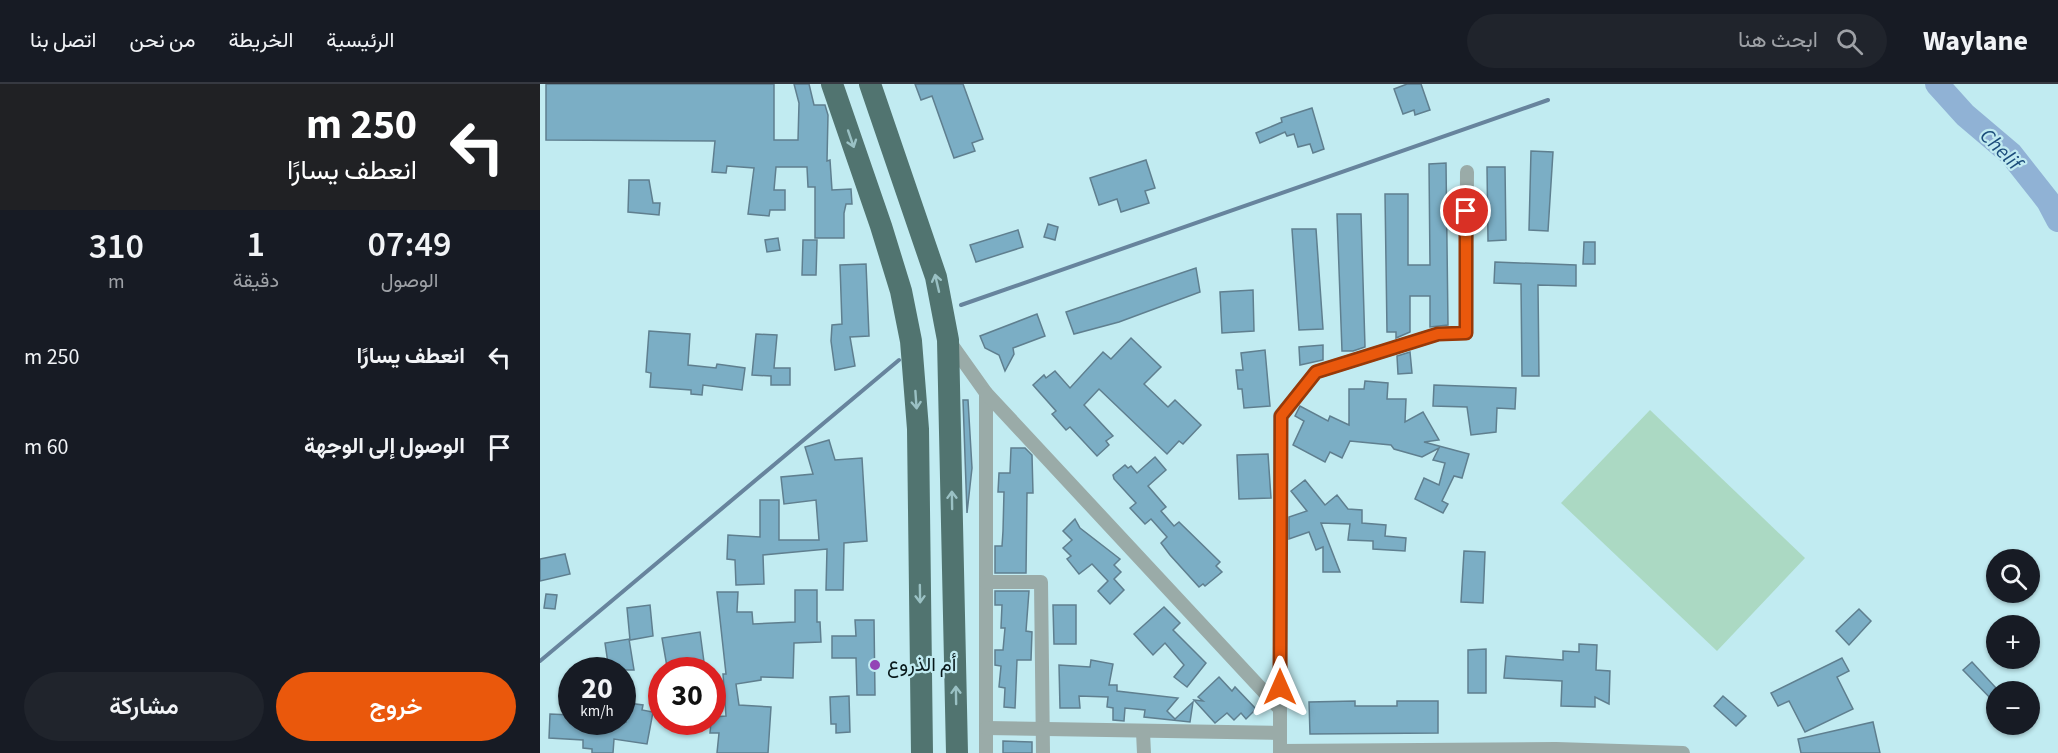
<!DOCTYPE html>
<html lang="ar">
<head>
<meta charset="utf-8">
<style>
	:root { --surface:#171b24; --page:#20242c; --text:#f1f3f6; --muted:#9ea1a6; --line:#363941; --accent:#ea580c }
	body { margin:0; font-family:"Source Sans 3",Vazirmatn,sans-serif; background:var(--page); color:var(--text); direction:rtl; height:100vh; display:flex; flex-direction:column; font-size:22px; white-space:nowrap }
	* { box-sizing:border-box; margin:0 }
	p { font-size:20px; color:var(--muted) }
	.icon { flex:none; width:33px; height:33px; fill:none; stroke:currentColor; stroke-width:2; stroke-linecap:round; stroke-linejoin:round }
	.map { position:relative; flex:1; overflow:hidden; direction:ltr }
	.side { display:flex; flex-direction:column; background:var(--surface); width:540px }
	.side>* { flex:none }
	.hud { background:#202124; color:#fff; overflow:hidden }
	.controls { position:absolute; left:1446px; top:465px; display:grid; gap:12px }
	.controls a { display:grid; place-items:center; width:54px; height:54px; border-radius:50%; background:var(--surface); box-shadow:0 2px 4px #0004; font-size:30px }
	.speed { position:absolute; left:18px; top:573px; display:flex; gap:12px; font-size:30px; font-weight:700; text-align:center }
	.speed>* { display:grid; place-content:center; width:78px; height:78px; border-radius:50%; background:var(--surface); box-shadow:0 2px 4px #0004; line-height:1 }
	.speed small { font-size:15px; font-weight:400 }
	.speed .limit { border:9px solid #d22; background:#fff; color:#111 }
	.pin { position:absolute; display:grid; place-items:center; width:51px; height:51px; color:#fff; margin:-26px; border:3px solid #fff; border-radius:50%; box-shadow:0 2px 6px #0007 }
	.me { position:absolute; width:66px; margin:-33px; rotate:0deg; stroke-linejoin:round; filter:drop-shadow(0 0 4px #0008) }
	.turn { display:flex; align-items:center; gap:21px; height:126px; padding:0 24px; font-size:27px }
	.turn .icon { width:78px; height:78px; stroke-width:2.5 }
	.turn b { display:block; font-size:42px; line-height:51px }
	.eta { display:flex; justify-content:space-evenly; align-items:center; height:102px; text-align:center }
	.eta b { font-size:36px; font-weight:600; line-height:42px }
	.action { display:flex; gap:12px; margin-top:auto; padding:12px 24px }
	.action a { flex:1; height:69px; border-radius:36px; background:var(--accent); color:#fff; font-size:24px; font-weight:600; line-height:69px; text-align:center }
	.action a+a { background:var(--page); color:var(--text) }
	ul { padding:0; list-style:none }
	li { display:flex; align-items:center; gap:18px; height:90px; padding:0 24px }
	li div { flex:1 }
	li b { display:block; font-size:22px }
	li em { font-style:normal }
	header { display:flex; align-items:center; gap:36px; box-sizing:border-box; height:84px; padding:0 30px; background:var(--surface); border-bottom:2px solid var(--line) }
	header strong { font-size:28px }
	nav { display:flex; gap:33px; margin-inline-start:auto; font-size:21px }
	.search { width:420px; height:54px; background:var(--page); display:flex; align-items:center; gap:15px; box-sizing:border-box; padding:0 21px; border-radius:33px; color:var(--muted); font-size:22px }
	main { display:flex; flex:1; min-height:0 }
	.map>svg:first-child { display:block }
	.grass { fill:#abd9c3 }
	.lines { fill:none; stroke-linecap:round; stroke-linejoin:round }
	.stream { stroke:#67849d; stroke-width:4 }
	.river { stroke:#90b2d5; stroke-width:24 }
	.building { fill:#7baec5; stroke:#5f7f8f; stroke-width:1.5 }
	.minor { stroke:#9aaba8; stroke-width:14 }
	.trunk { stroke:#517470; stroke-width:22 }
	.oneway { stroke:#9ac1c4 }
	.route-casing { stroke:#983908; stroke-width:15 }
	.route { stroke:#ea580c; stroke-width:10 }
	.poi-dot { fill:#9345b6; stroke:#c1ebf1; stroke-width:2 }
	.labels { text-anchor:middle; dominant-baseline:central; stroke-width:4.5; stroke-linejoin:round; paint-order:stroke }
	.poi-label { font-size:20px; fill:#08181a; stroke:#c1ebf1; text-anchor:start }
	.water-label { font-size:21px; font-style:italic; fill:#1c4d7b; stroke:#c1ebf1 }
</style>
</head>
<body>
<header>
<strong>Waylane</strong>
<div class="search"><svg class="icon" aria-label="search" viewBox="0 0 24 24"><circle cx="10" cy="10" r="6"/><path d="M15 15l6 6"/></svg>ابحث هنا</div>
<nav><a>الرئيسية</a><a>الخريطة</a><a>من نحن</a><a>اتصل بنا</a></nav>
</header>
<main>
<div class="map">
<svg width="1518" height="669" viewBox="0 0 1518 669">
	<rect width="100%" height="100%" fill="#c1ebf1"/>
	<polygon class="grass" points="1110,326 1265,474 1177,567 1021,419"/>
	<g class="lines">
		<g class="stream">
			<polyline points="421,221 1008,16"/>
			<polyline points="0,577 359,276"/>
		</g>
		<polyline class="river" points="1397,0 1425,31 1471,70 1508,117 1518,136"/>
	</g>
	<g class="building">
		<polygon points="6,0 234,0 234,56 258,56 259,19 254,0 269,0 274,21 285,21 288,31 287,77 290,76 292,106 311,105 312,120 306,120 304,129 304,154 275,154 275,103 268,103 267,83 236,83 234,106 245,106 245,126 230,126 229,132 208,130 214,84 187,82 186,89 172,88 175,57 6,56"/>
		<polygon points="375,0 423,0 443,55 432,59 435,67 414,74 392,12 381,16"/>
		<polygon points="867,0 881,0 890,26 875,31 874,26 863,30 854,5"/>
		<polygon points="772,24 784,65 773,69 770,60 758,63 754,50 747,52 745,48 720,59 716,49 742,38 741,34"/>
		<polygon points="991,67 1013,68 1008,147 989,146"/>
		<polygon points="606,76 615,104 605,107 609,119 581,128 577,115 559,121 550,94"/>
		<polygon points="906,79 908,241 890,243 890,212 870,212 870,248 856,254 856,248 847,248 845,110 868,110 868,181 890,181 889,80"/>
		<polygon points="947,83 965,83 966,156 948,157"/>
		<polygon points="89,96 109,96 113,119 120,119 119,131 88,128"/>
		<polygon points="797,130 821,130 825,263 813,267 802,267"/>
		<polygon points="508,140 518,143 515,156 504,153"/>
		<polygon points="752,145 776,145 783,245 759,246"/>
		<polygon points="478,146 483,163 436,178 430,161"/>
		<polygon points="238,154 240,166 227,168 225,156"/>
		<polygon points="263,156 277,156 276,191 262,191"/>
		<polygon points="1044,158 1055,158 1055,180 1043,180"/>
		<polygon points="955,178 1036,181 1036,202 998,201 999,292 982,292 981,200 954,199"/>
		<polygon points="326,180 329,252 310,253 315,282 295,286 291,257 292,241 302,240 300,181"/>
		<polygon points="656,184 660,208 579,238 534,250 526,228"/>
		<polygon points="713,206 714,247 682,249 680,208"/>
		<polygon points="497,230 505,252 473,264 474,270 465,287 459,271 445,264 440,252"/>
		<polygon points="109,247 150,250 148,281 176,284 177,280 205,284 202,306 163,301 162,311 151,310 151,306 110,303 111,289 106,288"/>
		<polygon points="216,250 237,251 234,284 250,284 250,301 231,301 231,292 212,291"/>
		<polygon points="591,254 621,283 604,300 628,323 635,316 661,341 643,360 639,357 627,370 559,305 544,321 573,352 566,357 569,361 557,372 530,343 526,346 512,330 516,327 493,301 504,291 506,294 515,287 530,304 563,268 571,275"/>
		<polygon points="783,261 783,276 760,281 759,263"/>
		<polygon points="725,266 730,322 704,324 702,305 698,305 696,286 703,286 701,269"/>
		<polygon points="870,268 872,289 858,290 857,272"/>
		<polygon points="825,297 848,299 847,315 866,315 865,338 883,328 899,356 884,358 929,370 922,394 914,392 902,417 908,420 903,429 875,415 884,394 899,401 905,379 893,376 899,364 882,373 854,365 851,361 810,357 802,374 790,368 785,378 753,361 764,337 755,332 760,322 788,337 790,332 809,341 809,305 824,305"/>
		<polygon points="894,301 976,304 975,325 957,324 956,348 931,351 927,323 893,322"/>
		<polygon points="423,316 428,316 432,384 427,429"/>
		<polygon points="289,356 295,376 322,374 327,457 304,459 303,506 286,506 287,465 223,471 224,500 196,501 195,476 187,475 188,451 220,453 220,416 239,416 239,456 279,456 276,416 244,420 241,393 273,390 265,363"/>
		<polygon points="471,364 485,364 492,371 493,409 487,409 486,489 455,489 455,462 462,462 463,447 464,408 458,408 459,389 470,389"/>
		<polygon points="728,370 731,414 699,415 697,371"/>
		<polygon points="615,373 626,386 608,402 626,423 621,427 634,442 639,438 680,478 676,482 682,488 665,502 663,500 659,503 630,471 621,459 627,453 611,435 605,440 590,424 596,419 574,395 573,391 585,381 588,384 591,382 597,389"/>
		<polygon points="765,396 785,421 797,411 808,425 822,426 822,439 846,441 845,452 866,454 865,467 833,465 833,457 808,456 810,440 781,439 800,488 783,488 783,463 776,466 769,448 749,455 749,433 767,427 751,407"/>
		<polygon points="535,435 540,444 580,475 574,481 581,488 574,495 584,506 570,520 558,507 568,497 552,480 539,490 527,475 531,472 523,464 532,456 523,447"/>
		<polygon points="924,467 945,468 943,519 921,518"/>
		<polygon points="25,470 30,490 0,497 0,475"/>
		<polygon points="255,506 277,506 277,538 280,538 281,558 254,559 253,594 221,593 221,596 196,600 199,621 231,623 228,669 177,669 179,649 170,649 171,638 172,633 186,632 183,590 186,590 177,508 198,508 197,528 212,528 213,540 255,538"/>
		<polygon points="455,507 489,507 486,547 492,548 491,576 477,576 475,624 464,623 465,604 459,603 461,582 455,581 455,566 463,566 465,544 461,544 462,521 455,521"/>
		<polygon points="6,510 17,511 15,525 4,524"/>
		<polygon points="110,521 113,552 90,556 87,524"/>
		<polygon points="513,521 536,521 536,560 514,560"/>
		<polygon points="624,523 640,539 633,546 666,579 647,603 634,593 644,581 625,559 613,571 594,550"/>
		<polygon points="1319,525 1331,537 1309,561 1296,547"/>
		<polygon points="315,536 334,536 335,611 317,611 316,574 292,574 292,552 316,552"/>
		<polygon points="160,548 164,578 127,583 122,554"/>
		<polygon points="89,555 94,586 69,586 65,559"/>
		<polygon points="1039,560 1057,561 1056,586 1070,587 1069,620 1055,613 1055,623 1021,622 1022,597 964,594 966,572 1023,576 1023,567 1039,568"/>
		<polygon points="946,565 946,609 928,609 928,566"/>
		<polygon points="1302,574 1309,587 1297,593 1313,625 1265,648 1249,617 1238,622 1231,609"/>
		<polygon points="551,576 573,580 569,601 577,601 577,607 638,614 627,627 635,635 653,618 650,638 604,633 605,626 585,624 584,637 573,636 573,624 567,623 568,613 539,612 540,624 520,624 519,581 550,583"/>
		<polygon points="1432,578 1456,604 1456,620 1423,586"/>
		<polygon points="679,593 692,607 695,603 716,625 706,635 701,629 694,636 687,629 675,639 654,616 663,617 658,613"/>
		<polygon points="309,612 310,648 296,649 296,640 291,640 290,613"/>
		<polygon points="1183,612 1206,632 1196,642 1174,622"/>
		<polygon points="815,617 815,622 857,622 857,617 898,617 898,649 770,650 769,618"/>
		<polygon points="88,619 103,621 102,626 113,628 107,660 74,655 73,669 52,669 52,665 43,664 43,656 9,654 10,630 32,631 32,638 86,638"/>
		<polygon points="1333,638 1340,669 1261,669 1258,655"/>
		<polygon points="463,657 492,658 492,669 463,669"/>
	</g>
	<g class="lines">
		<g class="minor">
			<polyline points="409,257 446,309 446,669"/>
			<polyline points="446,309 740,625"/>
			<polyline points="446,498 501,498 503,669"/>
			<polyline points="446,644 740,649"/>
			<polyline points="603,648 604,669"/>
			<polyline points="740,667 1016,665 1143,669"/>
			<polyline points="740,669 740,332 776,288 898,250 926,249 927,88"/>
		</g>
		<g class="trunk">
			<polyline points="292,0 341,142 361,207 371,257 378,345 382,669"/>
			<polyline points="330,0 396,193 408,256 417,669"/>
		</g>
	</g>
	<defs><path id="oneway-shaft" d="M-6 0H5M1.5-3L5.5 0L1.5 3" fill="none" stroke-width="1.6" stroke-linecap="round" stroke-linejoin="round" transform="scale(1.5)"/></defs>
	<g class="oneway">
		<use href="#oneway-shaft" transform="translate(311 55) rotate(71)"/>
		<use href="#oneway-shaft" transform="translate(397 199) rotate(-103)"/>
		<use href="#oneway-shaft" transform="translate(376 316) rotate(86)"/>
		<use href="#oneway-shaft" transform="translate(412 416) rotate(-91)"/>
		<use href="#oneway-shaft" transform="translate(380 510) rotate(89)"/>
		<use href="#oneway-shaft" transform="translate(416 611) rotate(-91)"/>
	</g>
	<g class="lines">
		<g class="route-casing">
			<polyline id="route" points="740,603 741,332 776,288 898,250 926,249 926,127"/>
		</g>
		<use href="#route" class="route"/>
	</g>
	<circle class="poi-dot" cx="335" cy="581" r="6"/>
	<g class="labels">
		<g class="poi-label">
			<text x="347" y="581">أم الذروع</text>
		</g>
		<g class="water-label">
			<text transform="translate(1461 65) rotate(45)">Chelif</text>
		</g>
	</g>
</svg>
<div class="controls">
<a><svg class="icon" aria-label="search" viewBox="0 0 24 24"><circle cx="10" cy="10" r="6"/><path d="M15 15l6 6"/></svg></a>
<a>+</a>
<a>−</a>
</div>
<div class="speed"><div>20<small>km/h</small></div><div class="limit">30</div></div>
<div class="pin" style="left:926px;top:127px;background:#d93025"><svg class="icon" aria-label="arrive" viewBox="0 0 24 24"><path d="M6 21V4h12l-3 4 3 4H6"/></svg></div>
<svg class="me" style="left:740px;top:603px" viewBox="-20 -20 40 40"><path d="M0-17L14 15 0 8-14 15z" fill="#ea580c" stroke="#fff" stroke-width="4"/></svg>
</div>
<section class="side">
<div class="hud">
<div class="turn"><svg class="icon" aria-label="left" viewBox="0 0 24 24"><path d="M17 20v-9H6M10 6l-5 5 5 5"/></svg><div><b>250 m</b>انعطف يسارًا</div></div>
</div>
<div class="eta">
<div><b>07:49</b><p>الوصول</p></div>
<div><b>1</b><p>دقيقة</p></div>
<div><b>310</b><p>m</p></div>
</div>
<ul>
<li><svg class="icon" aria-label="left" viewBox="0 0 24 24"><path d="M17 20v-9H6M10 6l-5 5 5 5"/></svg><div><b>انعطف يسارًا</b></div><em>250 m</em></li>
<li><svg class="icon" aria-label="arrive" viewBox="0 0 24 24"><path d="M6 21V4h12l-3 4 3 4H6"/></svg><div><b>الوصول إلى الوجهة</b></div><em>60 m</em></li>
</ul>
<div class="action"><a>خروج</a><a>مشاركة</a></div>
</section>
</main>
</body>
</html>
